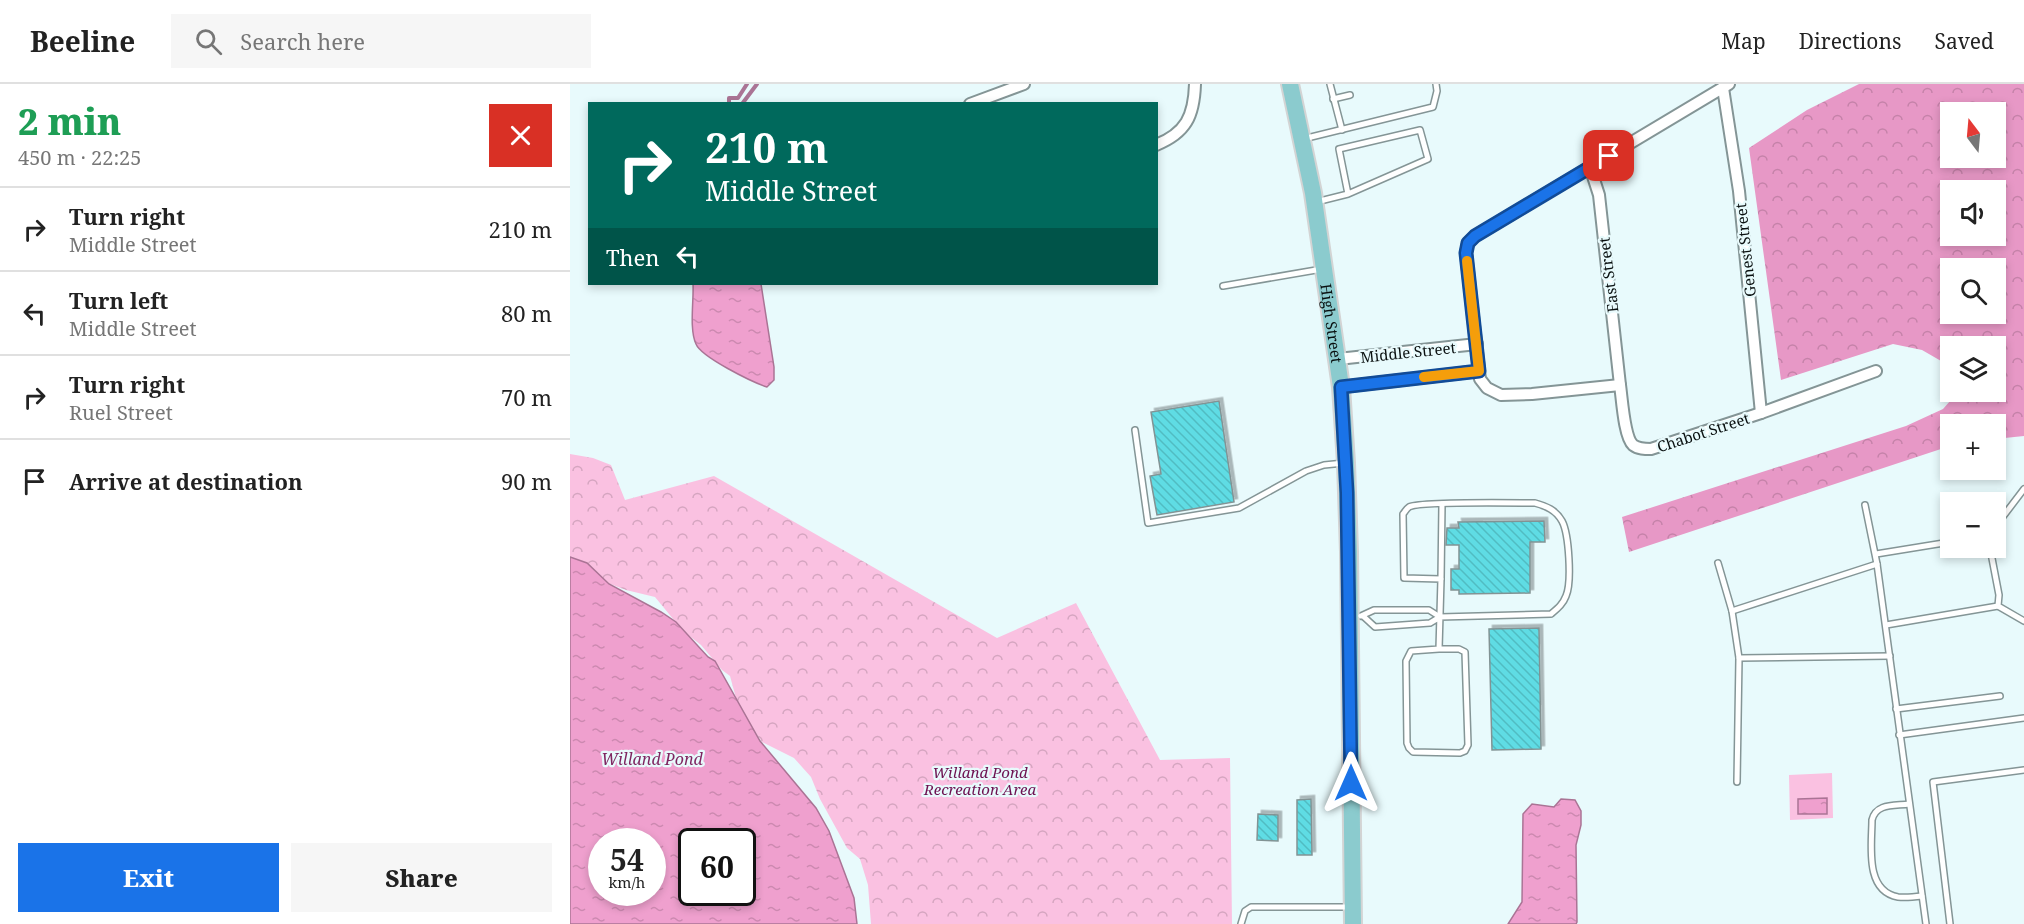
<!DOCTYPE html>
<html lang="en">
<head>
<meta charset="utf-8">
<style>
	:root { --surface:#fff; --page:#f6f6f6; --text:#222; --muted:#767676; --line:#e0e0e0; --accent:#1a73e8 }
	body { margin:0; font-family:"Noto Serif",serif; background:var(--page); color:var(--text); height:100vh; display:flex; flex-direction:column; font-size:22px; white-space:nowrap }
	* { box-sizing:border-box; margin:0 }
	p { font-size:20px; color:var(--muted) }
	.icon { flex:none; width:33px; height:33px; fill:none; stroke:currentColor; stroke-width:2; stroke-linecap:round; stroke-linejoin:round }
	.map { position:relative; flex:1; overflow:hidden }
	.sheet { display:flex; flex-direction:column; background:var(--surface); width:570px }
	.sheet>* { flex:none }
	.guide { position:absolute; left:18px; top:18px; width:570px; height:183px; border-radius:0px; box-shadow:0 3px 9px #0003; background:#00695c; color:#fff; overflow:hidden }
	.needle { width:39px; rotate:344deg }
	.buttons { position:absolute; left:1370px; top:18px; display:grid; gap:12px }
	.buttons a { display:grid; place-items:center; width:66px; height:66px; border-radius:0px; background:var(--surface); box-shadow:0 3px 9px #0003; font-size:30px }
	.speed { position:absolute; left:18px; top:744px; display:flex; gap:12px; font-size:30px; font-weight:700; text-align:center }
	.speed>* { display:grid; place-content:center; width:78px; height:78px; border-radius:50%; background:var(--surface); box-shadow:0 3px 9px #0003; line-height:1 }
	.speed small { font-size:15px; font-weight:400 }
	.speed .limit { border:3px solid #111; border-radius:9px; background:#fff; color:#111 }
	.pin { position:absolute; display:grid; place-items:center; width:51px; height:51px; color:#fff; margin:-26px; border-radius:12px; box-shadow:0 3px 9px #0006 }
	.me { position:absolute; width:66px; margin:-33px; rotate:0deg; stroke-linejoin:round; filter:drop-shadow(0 0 4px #0008) }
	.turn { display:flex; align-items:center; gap:21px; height:126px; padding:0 18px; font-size:27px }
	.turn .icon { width:78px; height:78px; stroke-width:2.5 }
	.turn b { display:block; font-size:42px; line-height:51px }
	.then { display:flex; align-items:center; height:57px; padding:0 18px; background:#0003; gap:12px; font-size:22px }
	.round { display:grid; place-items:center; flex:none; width:63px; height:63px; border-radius:0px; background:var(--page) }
	.headline { display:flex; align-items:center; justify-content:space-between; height:102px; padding:0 18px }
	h1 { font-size:36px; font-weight:800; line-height:45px; color:#1e9e55 }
	.action { display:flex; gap:12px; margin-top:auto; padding:12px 18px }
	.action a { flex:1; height:69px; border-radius:0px; background:var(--accent); color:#fff; font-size:24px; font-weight:800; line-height:69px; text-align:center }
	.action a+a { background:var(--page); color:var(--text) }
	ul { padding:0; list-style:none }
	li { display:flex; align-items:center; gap:18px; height:84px; padding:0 18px; border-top:2px solid var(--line) }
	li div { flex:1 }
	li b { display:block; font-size:22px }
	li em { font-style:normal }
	header { display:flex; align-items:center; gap:36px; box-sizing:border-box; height:84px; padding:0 30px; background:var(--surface); border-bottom:2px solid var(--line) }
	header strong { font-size:28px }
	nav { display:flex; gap:33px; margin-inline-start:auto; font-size:21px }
	.search { width:420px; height:54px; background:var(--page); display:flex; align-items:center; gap:15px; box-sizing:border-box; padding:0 21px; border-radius:0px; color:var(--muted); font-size:22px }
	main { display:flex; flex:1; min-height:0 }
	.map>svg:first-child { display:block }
	.forest { fill:url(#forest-crowns); fill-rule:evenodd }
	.park { fill:url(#park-crowns) }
	.garden { fill:#fac1e1 }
	.water { fill:url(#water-ripples); stroke:#aa7495; stroke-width:1.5; fill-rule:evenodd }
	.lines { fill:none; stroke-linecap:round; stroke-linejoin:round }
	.stream { stroke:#aa7495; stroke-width:4 }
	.building { fill:url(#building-back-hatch); stroke:#829394; stroke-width:1.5; filter:url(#shadow) }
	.service-casing { stroke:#849596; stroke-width:8 }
	.minor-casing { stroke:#849596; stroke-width:14 }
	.primary-casing { stroke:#d3d4d4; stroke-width:20 }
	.service { stroke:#fff; stroke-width:5 }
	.minor { stroke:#fff; stroke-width:10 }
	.primary { stroke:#8bcbce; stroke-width:16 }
	.route-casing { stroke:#114b97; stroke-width:15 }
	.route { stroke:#1a73e8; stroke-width:10 }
	.slow { stroke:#f59e0b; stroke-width:10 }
	.labels { text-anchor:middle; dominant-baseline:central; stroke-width:4.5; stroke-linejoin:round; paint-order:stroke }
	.street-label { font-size:15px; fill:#090f0f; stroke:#e8fafc }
	.park-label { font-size:15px; font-style:italic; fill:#6d1151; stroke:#e8fafc }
	.water-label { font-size:16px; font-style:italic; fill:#7f2561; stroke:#e8fafc }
</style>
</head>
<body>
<header>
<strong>Beeline</strong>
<div class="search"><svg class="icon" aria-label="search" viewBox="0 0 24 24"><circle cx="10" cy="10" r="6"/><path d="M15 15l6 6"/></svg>Search here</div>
<nav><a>Map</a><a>Directions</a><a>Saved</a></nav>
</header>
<main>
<section class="sheet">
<div class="headline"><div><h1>2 min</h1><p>450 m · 22:25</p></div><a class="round" style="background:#d93025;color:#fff"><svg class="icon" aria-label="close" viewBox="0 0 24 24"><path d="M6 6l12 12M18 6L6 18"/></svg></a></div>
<ul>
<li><svg class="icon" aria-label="right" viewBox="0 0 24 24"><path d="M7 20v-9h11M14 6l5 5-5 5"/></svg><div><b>Turn right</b><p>Middle Street</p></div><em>210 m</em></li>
<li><svg class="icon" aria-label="left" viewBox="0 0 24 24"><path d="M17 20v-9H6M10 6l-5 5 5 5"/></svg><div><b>Turn left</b><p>Middle Street</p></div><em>80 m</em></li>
<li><svg class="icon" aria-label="right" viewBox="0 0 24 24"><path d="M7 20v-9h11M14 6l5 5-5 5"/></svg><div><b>Turn right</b><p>Ruel Street</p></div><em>70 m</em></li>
<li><svg class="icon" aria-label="arrive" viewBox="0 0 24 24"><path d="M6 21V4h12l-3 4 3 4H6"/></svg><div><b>Arrive at destination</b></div><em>90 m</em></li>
</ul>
<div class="action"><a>Exit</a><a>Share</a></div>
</section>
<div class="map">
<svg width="1454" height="840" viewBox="0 0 1454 840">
	<defs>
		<pattern id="forest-crowns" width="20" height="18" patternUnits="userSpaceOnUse" patternTransform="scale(1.5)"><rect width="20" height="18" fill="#e798c6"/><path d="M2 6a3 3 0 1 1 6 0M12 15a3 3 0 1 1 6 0" fill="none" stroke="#c582a9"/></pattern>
		<pattern id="park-crowns" width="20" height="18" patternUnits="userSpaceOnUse" patternTransform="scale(1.5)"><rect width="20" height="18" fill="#fac1e1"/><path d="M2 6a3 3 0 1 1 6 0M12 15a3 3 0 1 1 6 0" fill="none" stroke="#d5a5c0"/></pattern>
		<pattern id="water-ripples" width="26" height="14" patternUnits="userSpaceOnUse" patternTransform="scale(1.5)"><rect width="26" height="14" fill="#efa0ce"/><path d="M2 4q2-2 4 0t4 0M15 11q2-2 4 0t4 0" fill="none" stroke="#cc89b0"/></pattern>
		<pattern id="building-back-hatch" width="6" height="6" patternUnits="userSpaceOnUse" patternTransform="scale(1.5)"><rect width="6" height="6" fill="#5fdce4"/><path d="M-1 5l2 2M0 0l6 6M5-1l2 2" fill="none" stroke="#51bcc2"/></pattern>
		<filter id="shadow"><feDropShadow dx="3.5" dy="-3.5" stdDeviation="0" flood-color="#0004"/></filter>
	</defs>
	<rect width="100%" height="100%" fill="#e8fafc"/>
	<path class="forest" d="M 1289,0 L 1454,0 L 1454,352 L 1425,355 L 1425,340 L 1380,340 L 1380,362 L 1059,468 L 1052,433 L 1336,342 L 1373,325 L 1388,308 L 1425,308 L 1425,262 L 1380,262 L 1380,285 L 1378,281 L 1352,266 L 1323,260 L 1211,296 L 1179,64 L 1237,26 ZM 1380,28 L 1425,28 L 1425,74 L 1380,74 ZM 1425,106 L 1425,152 L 1380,152 L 1380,106 ZM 1425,184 L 1425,230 L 1380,230 L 1380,184 Z"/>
	<polygon class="park" points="0,370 23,374 41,381 55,416 144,392 427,554 506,519 590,676 660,674 662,840 301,840 298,801 290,775 277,764 250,715 241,693 224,674 192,658 169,625 160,592 152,586 131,561 113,547 85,513 56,506 27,495 0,491"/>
	<polygon class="garden" points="1262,689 1263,734 1220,736 1219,691"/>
	<g class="water">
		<path d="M 123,200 L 191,200 L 204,283 L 204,296 L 197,303 C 182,298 131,273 126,260 C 119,245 124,216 123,200 Z"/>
		<path d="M 0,473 L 17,479 L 39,500 L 91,528 L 106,538 L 138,573 L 145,577 L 190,657 L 246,724 L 259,747 L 284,814 L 287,840 L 0,840 ZM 32,758 L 82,758 L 82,808 L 32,808 ZM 122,758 L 172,758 L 172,808 L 122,808 Z"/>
		<polygon points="1257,714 1257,730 1228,730 1228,715"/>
		<polygon points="991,715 1005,716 1011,727 1011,741 1006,761 1007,838 1006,840 938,840 952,818 953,730 962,720 984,723"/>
	</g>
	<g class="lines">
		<g class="stream">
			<polyline points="159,20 159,14 168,14 177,0"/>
			<polyline points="172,20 187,0"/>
		</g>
	</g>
	<g class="building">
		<polygon points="649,317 664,418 587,431 580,392 591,390 581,328"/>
		<polygon points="974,437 975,458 960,458 960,509 889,510 889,506 881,506 881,485 889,485 889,461 876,461 877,444 889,444 888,438"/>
		<polygon points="969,544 971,665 922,666 919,545"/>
		<polygon points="741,715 742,771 727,771 727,716"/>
		<polygon points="688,730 708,731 708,757 687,756"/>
	</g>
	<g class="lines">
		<g class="service-casing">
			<g id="service">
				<polyline points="760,0 772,46"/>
				<polyline points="763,15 780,11"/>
				<polyline points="733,55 863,23 867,7 866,0"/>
				<polyline points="746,118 778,110 858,75 850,46 769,65 778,110"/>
				<polyline points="653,202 752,185"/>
				<polyline points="565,346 578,439 669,424 736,387 754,381 774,379"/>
				<polyline points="1295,421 1307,480 1356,840"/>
				<polyline points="1425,443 1454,405"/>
				<polyline points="1420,464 1429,511 1428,522 1454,537"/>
				<polyline points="1306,470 1380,458"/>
				<polyline points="1148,479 1162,527 1169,574 1167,698"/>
				<polyline points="871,495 872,420"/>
				<polyline points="1162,527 1307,480"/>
				<polyline points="791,532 804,526 859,526 870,533"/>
				<path d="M 793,532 L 805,543 L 860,539 L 870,533 L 981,530 C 988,524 993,520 996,512 C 1002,498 999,450 992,437 C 986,426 976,422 965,419 C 947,419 848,417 839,423 C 836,425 835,428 833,430 L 834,494 L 871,495 L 869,565 L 889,565 L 895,568 L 898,661 L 895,667 L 890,669 L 843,668 L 839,664 L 837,659 L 836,577 L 841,567 L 869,565"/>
				<polyline points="1316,541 1428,522"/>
				<polyline points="1169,574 1320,572"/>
				<polyline points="1326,625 1430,612"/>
				<polyline points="1329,651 1454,634"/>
				<path d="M 1339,720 C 1324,722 1306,719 1302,736 C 1302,760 1294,807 1328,813 C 1336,814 1344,813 1352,812"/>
				<polyline points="671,840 675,827 681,823 781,823"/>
				<polyline points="1380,840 1363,698 1454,686"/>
			</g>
		</g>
		<g class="minor-casing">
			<g id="minor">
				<path d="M 1159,0 L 905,152 L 898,159 L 896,169 L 910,295 L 917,304 L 931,311 L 962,310 L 1050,301 C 1052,314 1054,353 1063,361 C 1068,365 1075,365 1081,365 L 1191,329 L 1306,287"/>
				<polyline points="1153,4 1169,107 1191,329"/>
				<polyline points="400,20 454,0"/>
				<path d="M 586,61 C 616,49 624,32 625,0"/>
				<polyline points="1020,83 1029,111 1050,301"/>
				<polyline points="768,275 907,260"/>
				<polyline points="771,303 909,287"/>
			</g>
		</g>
		<g class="primary-casing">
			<g id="primary">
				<path id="s1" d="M 720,0 L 743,109 L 771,303 L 776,379 L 779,468 L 783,840"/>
			</g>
		</g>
		<use href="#service" class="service"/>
		<use href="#minor" class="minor"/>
		<use href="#primary" class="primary"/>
	</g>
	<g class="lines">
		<g class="route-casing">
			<polyline id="route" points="781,699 777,409 771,303 909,287 896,169 898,159 905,152 1039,72"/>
		</g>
		<use href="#route" class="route"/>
		<polyline class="slow" points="854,293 909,287 897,177"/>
	</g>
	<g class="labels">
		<g class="street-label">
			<text transform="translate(1175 166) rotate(-96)">Genest Street</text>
			<text transform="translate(1038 191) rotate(-97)">East Street</text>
			<text stroke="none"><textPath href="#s1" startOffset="243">High Street</textPath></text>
			<text transform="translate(838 268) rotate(-6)">Middle Street</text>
			<text transform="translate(1133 348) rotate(-18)">Chabot Street</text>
		</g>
		<g class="park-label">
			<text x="410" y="688">Willand Pond<tspan x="410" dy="17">Recreation Area</tspan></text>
		</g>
		<g class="water-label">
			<text x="82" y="675">Willand Pond</text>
		</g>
	</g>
</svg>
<div class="buttons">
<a><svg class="needle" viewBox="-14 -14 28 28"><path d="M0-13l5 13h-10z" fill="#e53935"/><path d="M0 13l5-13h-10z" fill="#767676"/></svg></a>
<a><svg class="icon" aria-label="sound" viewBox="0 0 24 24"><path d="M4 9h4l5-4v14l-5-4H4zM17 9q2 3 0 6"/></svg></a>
<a><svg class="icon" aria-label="search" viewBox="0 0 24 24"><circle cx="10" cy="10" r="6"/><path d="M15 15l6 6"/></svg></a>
<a><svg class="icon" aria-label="layers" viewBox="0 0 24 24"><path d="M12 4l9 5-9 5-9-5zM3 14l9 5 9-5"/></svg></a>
<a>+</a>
<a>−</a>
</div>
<div class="speed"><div>54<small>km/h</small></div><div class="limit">60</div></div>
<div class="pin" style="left:1039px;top:72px;background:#d93025"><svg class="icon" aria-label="arrive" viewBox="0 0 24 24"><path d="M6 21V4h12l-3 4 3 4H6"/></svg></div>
<svg class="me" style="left:781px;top:699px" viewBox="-20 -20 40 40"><path d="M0-17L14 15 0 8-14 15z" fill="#1a73e8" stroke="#fff" stroke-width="4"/></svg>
<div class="guide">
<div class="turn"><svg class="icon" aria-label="right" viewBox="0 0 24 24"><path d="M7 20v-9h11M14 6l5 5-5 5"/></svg><div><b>210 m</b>Middle Street</div></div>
<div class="then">Then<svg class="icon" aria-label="left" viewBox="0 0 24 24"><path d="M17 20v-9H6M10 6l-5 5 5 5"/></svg></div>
</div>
</div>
</main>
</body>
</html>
